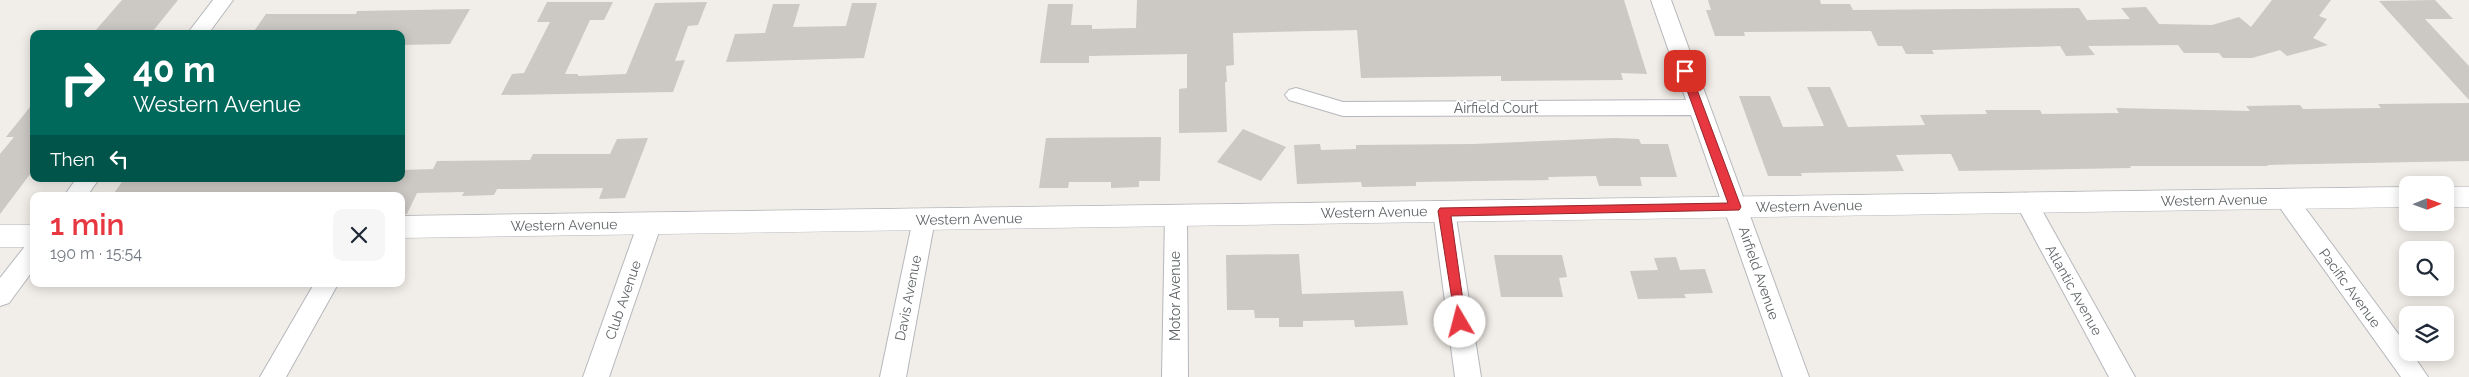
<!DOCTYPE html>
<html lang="en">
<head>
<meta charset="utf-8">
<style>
	:root { --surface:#fff; --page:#f6f6f7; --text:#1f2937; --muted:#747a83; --accent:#e73740 }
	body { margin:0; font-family:Raleway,sans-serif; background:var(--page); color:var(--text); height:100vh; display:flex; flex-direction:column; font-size:19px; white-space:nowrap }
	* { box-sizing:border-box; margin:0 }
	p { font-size:16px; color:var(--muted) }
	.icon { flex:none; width:28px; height:28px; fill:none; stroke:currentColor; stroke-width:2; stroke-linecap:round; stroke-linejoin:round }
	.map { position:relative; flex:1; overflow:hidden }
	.drawer { position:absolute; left:30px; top:192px; width:375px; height:95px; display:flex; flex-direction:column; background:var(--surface); border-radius:10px; box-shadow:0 2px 12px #0003 }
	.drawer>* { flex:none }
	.guide { position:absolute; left:30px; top:30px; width:375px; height:152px; border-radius:10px; box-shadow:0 2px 12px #0003; background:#00695c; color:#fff; overflow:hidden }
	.needle { width:32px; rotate:89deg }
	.controls { position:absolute; left:2399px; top:176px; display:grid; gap:10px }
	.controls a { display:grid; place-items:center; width:55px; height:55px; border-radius:10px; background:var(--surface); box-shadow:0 2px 12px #0003; font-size:25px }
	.pin { position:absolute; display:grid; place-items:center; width:42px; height:42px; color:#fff; margin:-21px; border-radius:10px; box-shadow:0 2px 8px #0006 }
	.me { position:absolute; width:55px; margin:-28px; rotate:352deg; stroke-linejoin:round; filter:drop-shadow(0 0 4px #0008) }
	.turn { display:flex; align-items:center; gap:18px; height:105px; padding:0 20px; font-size:22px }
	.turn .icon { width:65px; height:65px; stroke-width:2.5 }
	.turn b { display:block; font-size:35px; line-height:42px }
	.then { display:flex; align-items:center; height:48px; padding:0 20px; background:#0003; gap:10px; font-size:19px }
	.round { display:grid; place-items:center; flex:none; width:52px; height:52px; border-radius:10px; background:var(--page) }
	.overview { display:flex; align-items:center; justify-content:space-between; height:85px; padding:0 20px }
	h1 { font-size:30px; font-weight:600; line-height:38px; color:var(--accent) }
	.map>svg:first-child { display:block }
	.building { fill:#ccc8c4 }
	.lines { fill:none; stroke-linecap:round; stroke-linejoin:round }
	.street-casing { stroke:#b5b8bc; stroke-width:2 }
	.secondary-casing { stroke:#b4b8bc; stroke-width:1 }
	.street { fill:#fff; fill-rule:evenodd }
	.secondary { fill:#fff; fill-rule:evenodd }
	.route { fill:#e73740; stroke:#96242a }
	.labels { text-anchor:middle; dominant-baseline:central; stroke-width:4; stroke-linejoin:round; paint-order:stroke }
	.street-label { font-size:14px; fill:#5f6467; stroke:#fff }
</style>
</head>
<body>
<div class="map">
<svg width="2469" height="377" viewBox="0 0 2469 377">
	<rect width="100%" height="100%" fill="#f1ede8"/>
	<g class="building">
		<polygon points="122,0 178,0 153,31 95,31"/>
		<polygon points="1137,0 1624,0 1647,74 1621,73 1623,80 1501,81 1501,76 1361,78 1357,30 1233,33 1234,65 1226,66 1227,82 1225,82 1227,132 1179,133 1179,89 1187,88 1187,54 1089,56 1089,63 1040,63 1048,4 1073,4 1071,25 1092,25 1092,29 1136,28"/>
		<polygon points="1708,0 1820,0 1821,4 1850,4 1853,10 2079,8 2087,20 2130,19 2121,8 2146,7 2159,24 2212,25 2239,17 2251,27 2272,0 2331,0 2319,16 2327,19 2313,38 2328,45 2287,56 2280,50 2252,58 2223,58 2219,53 2184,53 2178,45 2088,46 2095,55 2066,56 2060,46 1932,50 1934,54 1906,54 1902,46 1878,46 1871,31 1744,32 1745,36 1715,36 1706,10 1711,10"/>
		<polygon points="2435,0 2453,19 2425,19 2469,66 2469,100 2379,1"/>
		<polygon points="547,2 613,2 604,20 590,20 565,74 578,74 578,76 626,74 655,3 707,2 698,25 688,26 675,61 685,60 673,92 501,95 512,74 524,73 550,22 537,22"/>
		<polygon points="852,3 877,3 864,58 726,62 735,34 765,33 773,4 800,4 793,27 846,26"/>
		<polygon points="470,9 450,44 401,45 401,34 252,34 266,14 356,14 357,11"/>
		<polygon points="1807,87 1830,87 1848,127 1925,125 1920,115 1987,114 1985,110 2040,110 2042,114 2119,113 2116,108 2250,111 2246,106 2300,105 2303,109 2381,108 2378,104 2469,103 2469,161 2267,165 2268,166 2130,166 2131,168 1959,171 1951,154 1939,154 1896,155 1904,171 1801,173 1802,176 1768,176 1739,96 1770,96 1783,127 1824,126"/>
		<polygon points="34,102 34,169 0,214 0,154 14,137 6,137"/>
		<polygon points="1243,129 1286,147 1261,181 1217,162"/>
		<polygon points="1161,137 1160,181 1139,181 1139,187 1111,188 1111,182 1069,182 1068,188 1039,188 1046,138"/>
		<polygon points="648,138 625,198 599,199 603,188 497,189 494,195 462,196 464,192 417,193 407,214 401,214 401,196 112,196 124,179 401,179 403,170 433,169 437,161 530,160 533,154 610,154 617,139"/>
		<polygon points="1614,138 1639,139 1641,144 1668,144 1677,177 1640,177 1642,186 1599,186 1596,176 1548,177 1549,180 1416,182 1416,186 1362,187 1361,182 1297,184 1294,145 1320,144 1321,150 1356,149 1356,145 1473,144"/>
		<polygon points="1299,254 1302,294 1403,291 1408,325 1355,327 1354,320 1303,321 1303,327 1279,327 1279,318 1255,318 1254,310 1227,310 1226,255"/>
		<polygon points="1494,255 1562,255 1567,277 1559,278 1563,297 1501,297"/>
		<polygon points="1676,257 1680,270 1705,269 1713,293 1684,294 1686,298 1638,299 1630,271 1658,270 1654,258"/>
	</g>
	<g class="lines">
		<g class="street-casing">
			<g id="street">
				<polygon points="213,0 233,0 208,34 187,34"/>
				<polygon points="1651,0 1671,0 1809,377 1783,377 1691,115 1343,116 1289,100 1285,95 1289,90 1296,88 1343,102 1686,100"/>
				<polygon points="76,179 99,179 87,196 64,196"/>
				<polygon points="2286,191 2294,193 2408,347 2408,352 2411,352 2428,377 2401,377 2278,205 2275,199 2278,193"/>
				<polygon points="2026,193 2034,196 2135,377 2109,377 2015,202 2018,196"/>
				<polygon points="1444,202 1452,205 1455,211 1481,377 1455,377 1433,211 1436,205"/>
				<polygon points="1176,206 1184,209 1187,215 1188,377 1162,377 1165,215 1168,209"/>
				<polygon points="924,210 932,213 935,219 906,377 880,377 913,219 916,213"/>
				<polygon points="650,214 658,217 662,223 609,377 583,377 638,223 642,217"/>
				<polygon points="34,242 34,269 9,303 0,306 0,278 26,245"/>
				<polygon points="314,284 338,284 286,377 260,377"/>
			</g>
		</g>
		<g class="secondary-casing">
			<g id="secondary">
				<polygon points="2408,187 2408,207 401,238 401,216"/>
				<rect x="2445" y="187" width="24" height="20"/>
				<rect x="0" y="225" width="34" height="22"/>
			</g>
		</g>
		<use href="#street" class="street"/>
		<use href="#secondary" class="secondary"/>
	</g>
	<polygon class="route" points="1685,67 1690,71 1741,207 1739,210 1451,216 1466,322 1465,325 1456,325 1438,211 1440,208 1728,203 1680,71"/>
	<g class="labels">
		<g class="street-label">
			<text x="1496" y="108">Airfield Court</text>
			<text transform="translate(2214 200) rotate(-1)">Western Avenue</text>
			<text transform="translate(1809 206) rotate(-1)">Western Avenue</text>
			<text transform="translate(1374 212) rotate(-1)">Western Avenue</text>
			<text transform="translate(969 219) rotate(-1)">Western Avenue</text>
			<text transform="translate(564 225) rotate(-1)">Western Avenue</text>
			<text transform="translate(1759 273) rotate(71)">Airfield Avenue</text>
			<text transform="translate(2350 288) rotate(54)">Pacific Avenue</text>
			<text transform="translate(2074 290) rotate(61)">Atlantic Avenue</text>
			<text transform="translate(1175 296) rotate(-90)">Motor Avenue</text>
			<text transform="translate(908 298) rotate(-79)">Davis Avenue</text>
			<text transform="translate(623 300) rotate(-71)">Club Avenue</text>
		</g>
	</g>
</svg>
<div class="controls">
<a><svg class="needle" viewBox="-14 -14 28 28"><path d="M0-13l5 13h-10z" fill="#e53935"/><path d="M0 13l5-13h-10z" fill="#747a83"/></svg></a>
<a><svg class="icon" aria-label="search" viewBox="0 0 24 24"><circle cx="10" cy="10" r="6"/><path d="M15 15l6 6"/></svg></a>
<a><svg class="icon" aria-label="layers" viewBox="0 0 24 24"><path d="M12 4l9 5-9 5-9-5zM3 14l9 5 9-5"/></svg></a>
</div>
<div class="pin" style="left:1685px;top:71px;background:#d93025"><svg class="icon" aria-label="arrive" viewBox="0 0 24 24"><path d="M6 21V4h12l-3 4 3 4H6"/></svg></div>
<svg class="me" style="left:1460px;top:322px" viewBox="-20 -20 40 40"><circle r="19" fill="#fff"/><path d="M0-13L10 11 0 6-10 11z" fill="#e73740"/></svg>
<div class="guide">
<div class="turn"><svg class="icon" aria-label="right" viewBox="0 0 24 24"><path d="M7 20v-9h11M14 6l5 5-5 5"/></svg><div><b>40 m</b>Western Avenue</div></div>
<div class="then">Then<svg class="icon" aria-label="left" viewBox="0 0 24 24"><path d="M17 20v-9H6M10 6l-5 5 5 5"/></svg></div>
</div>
<section class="drawer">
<div class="overview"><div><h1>1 min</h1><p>190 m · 15:54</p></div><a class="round"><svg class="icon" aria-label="close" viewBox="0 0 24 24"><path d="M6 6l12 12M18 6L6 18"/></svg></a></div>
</section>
</div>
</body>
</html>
